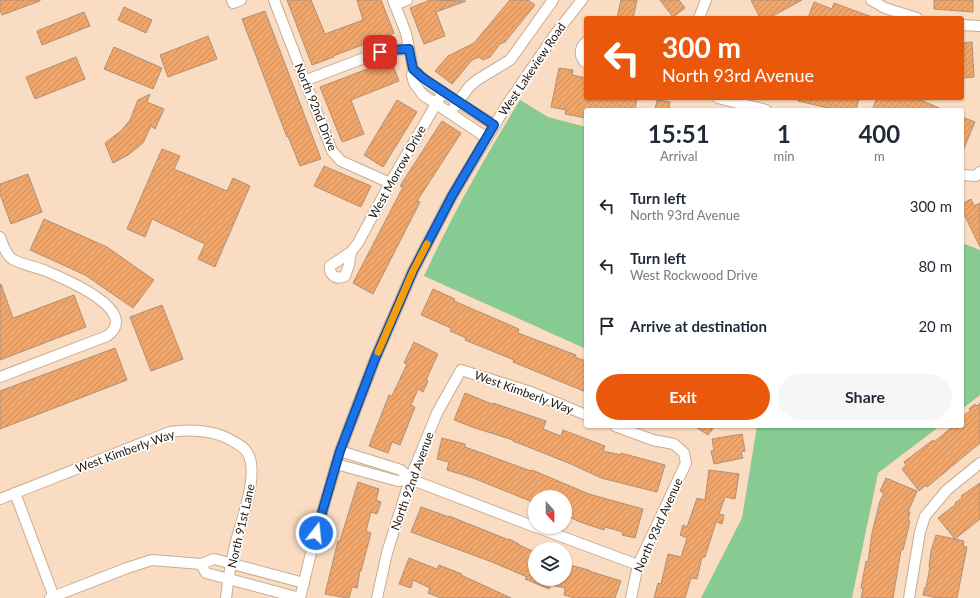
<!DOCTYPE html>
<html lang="en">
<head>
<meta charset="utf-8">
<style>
	:root { --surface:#fff; --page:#f6f6f7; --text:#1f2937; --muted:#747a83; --accent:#ea580c }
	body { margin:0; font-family:Lato,sans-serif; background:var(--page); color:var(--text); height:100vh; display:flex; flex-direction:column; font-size:15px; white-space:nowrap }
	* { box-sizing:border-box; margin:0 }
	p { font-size:13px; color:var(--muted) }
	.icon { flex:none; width:22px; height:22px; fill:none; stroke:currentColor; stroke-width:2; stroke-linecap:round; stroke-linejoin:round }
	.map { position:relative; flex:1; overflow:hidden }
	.details { position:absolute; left:584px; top:108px; width:380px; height:320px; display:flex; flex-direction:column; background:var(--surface); border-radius:4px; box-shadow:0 1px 3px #0004 }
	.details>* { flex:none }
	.guide { position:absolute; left:584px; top:16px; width:380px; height:84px; border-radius:4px; box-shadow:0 1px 3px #0004; background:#ea580c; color:#fff; overflow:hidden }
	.needle { width:26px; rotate:159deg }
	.buttons { position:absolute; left:528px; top:490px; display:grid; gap:8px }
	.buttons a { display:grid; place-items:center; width:44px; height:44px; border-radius:50%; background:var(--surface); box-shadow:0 1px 3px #0004; font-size:20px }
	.pin { position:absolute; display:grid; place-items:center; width:34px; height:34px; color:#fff; margin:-17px; border-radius:8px; box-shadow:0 2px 6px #0006 }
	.me { position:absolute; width:44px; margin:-22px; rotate:16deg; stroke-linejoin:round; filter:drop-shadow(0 0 3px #0008) }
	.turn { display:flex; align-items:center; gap:14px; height:84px; padding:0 12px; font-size:18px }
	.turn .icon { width:52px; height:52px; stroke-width:2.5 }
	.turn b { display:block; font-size:28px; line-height:34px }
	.eta { display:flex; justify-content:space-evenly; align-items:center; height:68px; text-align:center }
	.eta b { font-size:24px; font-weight:700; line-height:28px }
	.primary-button { display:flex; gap:8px; margin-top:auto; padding:8px 12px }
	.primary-button a { flex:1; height:46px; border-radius:24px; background:var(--accent); color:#fff; font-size:16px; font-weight:700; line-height:46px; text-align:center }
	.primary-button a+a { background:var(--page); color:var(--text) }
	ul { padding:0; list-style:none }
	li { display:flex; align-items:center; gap:12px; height:60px; padding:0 12px }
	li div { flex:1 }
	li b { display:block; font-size:15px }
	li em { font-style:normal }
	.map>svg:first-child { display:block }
	.grass { fill:#87cb92 }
	.building { fill:url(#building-hatch); stroke:#ae9079 }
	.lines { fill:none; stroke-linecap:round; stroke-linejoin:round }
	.minor-casing { stroke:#c9ad93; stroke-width:12 }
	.minor { stroke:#fff; stroke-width:10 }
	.route-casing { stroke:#114b97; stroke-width:10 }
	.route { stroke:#1a73e8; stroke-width:7 }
	.slow { stroke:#f59e0b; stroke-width:7 }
	.labels { text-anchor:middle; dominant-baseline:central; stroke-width:3.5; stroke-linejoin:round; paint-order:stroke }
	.street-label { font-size:12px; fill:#23180e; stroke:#fff }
</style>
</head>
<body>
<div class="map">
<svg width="980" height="598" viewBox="0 0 980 598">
	<defs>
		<pattern id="building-hatch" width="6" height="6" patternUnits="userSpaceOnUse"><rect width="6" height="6" fill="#efa66c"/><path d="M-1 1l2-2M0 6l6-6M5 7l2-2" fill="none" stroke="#cd8e5c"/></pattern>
	</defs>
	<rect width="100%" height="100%" fill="#f9dcc1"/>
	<g class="grass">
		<path d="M 520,100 L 548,117 L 586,127 L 586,349 L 424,276 C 452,215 485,157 520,100 Z"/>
		<polygon points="962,243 980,250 980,395 962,409"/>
		<polygon points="757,426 940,426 878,473 852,598 701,598 742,518"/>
	</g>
	<g class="building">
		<polygon points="0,0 40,0 40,1 2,15 0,10"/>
		<polygon points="287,0 311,0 325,34 363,20 357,0 381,0 394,33 333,56 334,57 312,65"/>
		<polygon points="430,0 466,1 436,12 445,36 424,44 410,8"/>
		<polygon points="510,0 528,0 535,5 505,42 500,44 490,57 483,60 479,57 472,60 452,84 435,71 448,56 474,43"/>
		<polygon points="621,0 637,0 633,18 617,18"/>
		<polygon points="660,0 679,0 685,8 673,17"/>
		<polygon points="751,0 802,0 769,18 760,18"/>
		<polygon points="934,0 973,0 973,12 934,9"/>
		<polygon points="814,2 832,9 834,3 872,17 872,18 808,18"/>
		<polygon points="124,7 152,20 146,33 118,20"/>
		<polygon points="265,11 321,159 300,166 288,136 287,137 242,19"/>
		<polygon points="84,12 90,26 42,45 37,31"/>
		<polygon points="208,36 217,59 168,77 160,55"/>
		<polygon points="972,42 974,77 962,78 962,43"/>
		<polygon points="114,47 162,68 153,89 104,69"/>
		<polygon points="76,57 85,79 35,99 26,77"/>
		<polygon points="391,60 399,81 351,100 364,134 342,142 320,87"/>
		<polygon points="559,68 573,70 572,75 586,78 586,98 637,98 635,110 586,110 586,118 565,114 566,110 551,107"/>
		<polygon points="150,94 147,102 164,109 155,129 151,126 143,143 128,155 113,163 105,143 121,131 130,120 138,100"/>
		<polygon points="799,98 859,98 856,110 837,110 798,101"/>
		<polygon points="877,98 916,98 944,110 872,110"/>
		<polygon points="397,100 417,112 383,167 364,155"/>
		<polygon points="657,100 670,102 669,110 655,110"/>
		<polygon points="962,117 975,122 962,153"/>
		<polygon points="442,121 461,133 417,201 420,202 373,294 353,283 403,187 400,186"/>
		<polygon points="162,149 180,156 174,169 227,191 233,178 250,186 215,267 198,259 205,244 152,219 145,237 127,229"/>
		<polygon points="324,166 371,186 361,207 314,186"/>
		<polygon points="28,174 42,212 11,224 0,194 0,184"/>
		<polygon points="971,199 974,206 980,203 980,247 962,210 962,204"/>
		<polygon points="44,219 107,247 154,280 133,308 85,275 30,250"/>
		<polygon points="1,284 13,318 74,295 86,327 0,360 0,285"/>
		<polygon points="433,289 455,299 454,301 519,329 518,333 576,355 575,357 586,361 586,392 513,362 514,360 465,340 466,338 450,331 451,328 421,315"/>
		<polygon points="162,305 183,359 151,371 130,317"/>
		<polygon points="414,342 438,354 426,380 428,381 423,392 418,389 411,405 415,407 400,445 392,442 388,453 369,446 389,395 392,396 407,364 404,363"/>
		<polygon points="115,348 127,380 0,429 0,391"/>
		<polygon points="465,393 492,404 493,403 546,421 543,429 561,436 563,430 605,446 603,451 621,455 621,453 665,465 657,492 601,478 571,464 513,441 513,440 475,428 454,420"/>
		<polygon points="980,403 980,443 927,487 926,485 919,491 902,469 906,465 904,462 933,440 934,442 951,428 952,429 956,426 962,426 962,417 971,410 969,409 975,404 977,406"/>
		<polygon points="694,426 715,426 708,435"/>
		<polygon points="742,434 745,451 741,452 743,458 714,464 711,451 714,451 712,439"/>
		<polygon points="442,438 465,444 465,447 531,471 532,470 589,494 643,509 635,538 622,535 623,532 605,527 604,530 580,522 565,515 565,497 535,497 535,503 473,478 447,470 449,462 437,459"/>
		<polygon points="709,470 739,474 735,499 725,497 719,514 724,515 722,524 716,522 705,557 702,557 697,579 691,578 685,598 654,598 658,583 661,584 668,554 681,557 687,538 680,535 683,525 687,527 697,498 705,500"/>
		<polygon points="886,478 917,491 908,512 910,512 908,521 910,521 903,550 901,550 893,598 861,598 863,589 861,588 866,561 868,562 872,533 880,501 884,493 880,491"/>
		<polygon points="358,482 379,489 376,500 381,502 377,514 371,512 366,531 371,533 361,571 360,571 357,588 352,587 349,598 347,598 325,594 338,541 340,541"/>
		<polygon points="980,483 980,519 955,539 938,518 956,504 955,503 962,498 961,496"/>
		<polygon points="421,507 449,517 449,516 509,540 509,539 519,544 519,545 535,552 535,579 565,579 565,564 589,570 589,571 621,581 615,598 574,598 564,595 565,588 551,585 549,589 525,579 527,577 492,562 411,532"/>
		<polygon points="936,535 964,541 963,546 967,547 957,598 938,598 923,595 925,587 926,588 930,567 929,567 931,551"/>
		<polygon points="409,558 437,569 439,565 462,574 461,575 511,598 441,598 428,593 430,588 413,580 411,588 399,584"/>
	</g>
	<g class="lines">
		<g class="minor-casing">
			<g id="minor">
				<polyline points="232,0 233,3 241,0"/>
				<polyline points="274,0 332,151 341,161 390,183"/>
				<polyline points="393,0 406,33 413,69 412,75 414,83 423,95 487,138"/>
				<polyline points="871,0 885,8 917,18"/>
				<polyline points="395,5 407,0"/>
				<polyline points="699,18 706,0"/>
				<polyline points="962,25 980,26"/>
				<path d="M 586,42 C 579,48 579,57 586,63"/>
				<polyline points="413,69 428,83 494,125"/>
				<polyline points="304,81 380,52 390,50 409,49"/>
				<polyline points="718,98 766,110"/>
				<polyline points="450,113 469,87 477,80 510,60 553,0"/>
				<polyline points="962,175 976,176 980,172"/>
				<path d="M 0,237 C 3,245 6,256 14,260 C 24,265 36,267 46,271 C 65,279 142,311 107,336 L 0,377"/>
				<path d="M 351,252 L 349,265 L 345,276 C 337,280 329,276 330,266 L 351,252 L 358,243 L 390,183 L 443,92"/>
				<polyline points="615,426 653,440 674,444 684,453 686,463 638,565 631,598"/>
				<polyline points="340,451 401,470 410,479 535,527"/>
				<polyline points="336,464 398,481 410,479"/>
				<polyline points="15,493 54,597"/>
				<path d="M 0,499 L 170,432 C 189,429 212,430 229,439 C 236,443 245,447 248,454 C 260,476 239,525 234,550 C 230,565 228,582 226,598"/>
				<polyline points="536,527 638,565"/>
				<polyline points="201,564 206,573 300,598"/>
				<polyline points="50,598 127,568 152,560 201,564 214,559 304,583"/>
				<polyline points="300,598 316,533 340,451 375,359 413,271 452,196 508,103 556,33 582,0"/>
				<polyline points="377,598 387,553 410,479 437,413 461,370 531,392 586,415"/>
				<polyline points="909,598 920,532 925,516 947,490 980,463"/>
			</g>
		</g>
		<use href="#minor" class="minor"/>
	</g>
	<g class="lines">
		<g class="route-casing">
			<polyline id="route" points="316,533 340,451 375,359 413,271 452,196 494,125 423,78 413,69 409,49 390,50 380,52"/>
		</g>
		<use href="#route" class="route"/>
		<polyline class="slow" points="378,352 413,271 427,244"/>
	</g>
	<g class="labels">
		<g class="street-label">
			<text transform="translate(532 69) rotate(-56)">West Lakeview Road</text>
			<text transform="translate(316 107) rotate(68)">North 92nd Drive</text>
			<text transform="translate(397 172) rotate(-61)">West Morrow Drive</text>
			<text transform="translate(524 392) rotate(20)">West Kimberly Way</text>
			<text transform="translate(125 451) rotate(-20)">West Kimberly Way</text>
			<text transform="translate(412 481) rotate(-70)">North 92nd Avenue</text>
			<text transform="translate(658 525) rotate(-66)">North 93rd Avenue</text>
			<text transform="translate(241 526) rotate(-77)">North 91st Lane</text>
		</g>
	</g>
</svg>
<div class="buttons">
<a><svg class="needle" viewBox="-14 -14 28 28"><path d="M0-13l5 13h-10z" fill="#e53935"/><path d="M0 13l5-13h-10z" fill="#747a83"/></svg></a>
<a><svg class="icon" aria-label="layers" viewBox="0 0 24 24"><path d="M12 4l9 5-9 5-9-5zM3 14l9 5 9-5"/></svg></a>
</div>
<div class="pin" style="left:380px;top:52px;background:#d93025"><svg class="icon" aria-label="arrive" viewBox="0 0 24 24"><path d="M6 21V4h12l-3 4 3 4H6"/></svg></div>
<svg class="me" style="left:316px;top:533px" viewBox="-20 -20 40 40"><circle r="17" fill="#1a73e8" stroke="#fff" stroke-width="3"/><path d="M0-11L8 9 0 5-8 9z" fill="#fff"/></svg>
<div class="guide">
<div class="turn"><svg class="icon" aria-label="left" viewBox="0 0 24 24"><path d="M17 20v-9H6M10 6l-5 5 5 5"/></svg><div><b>300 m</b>North 93rd Avenue</div></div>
</div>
<section class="details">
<div class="eta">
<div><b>15:51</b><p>Arrival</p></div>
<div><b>1</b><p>min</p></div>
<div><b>400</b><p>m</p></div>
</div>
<ul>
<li><svg class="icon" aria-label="left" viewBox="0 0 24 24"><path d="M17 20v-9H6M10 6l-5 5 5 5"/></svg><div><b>Turn left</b><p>North 93rd Avenue</p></div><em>300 m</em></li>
<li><svg class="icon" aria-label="left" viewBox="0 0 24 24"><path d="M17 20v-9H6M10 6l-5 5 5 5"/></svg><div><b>Turn left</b><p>West Rockwood Drive</p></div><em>80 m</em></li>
<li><svg class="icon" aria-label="arrive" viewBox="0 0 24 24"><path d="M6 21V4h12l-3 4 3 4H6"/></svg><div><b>Arrive at destination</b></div><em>20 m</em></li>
</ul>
<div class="primary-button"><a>Exit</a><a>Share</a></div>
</section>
</div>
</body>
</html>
